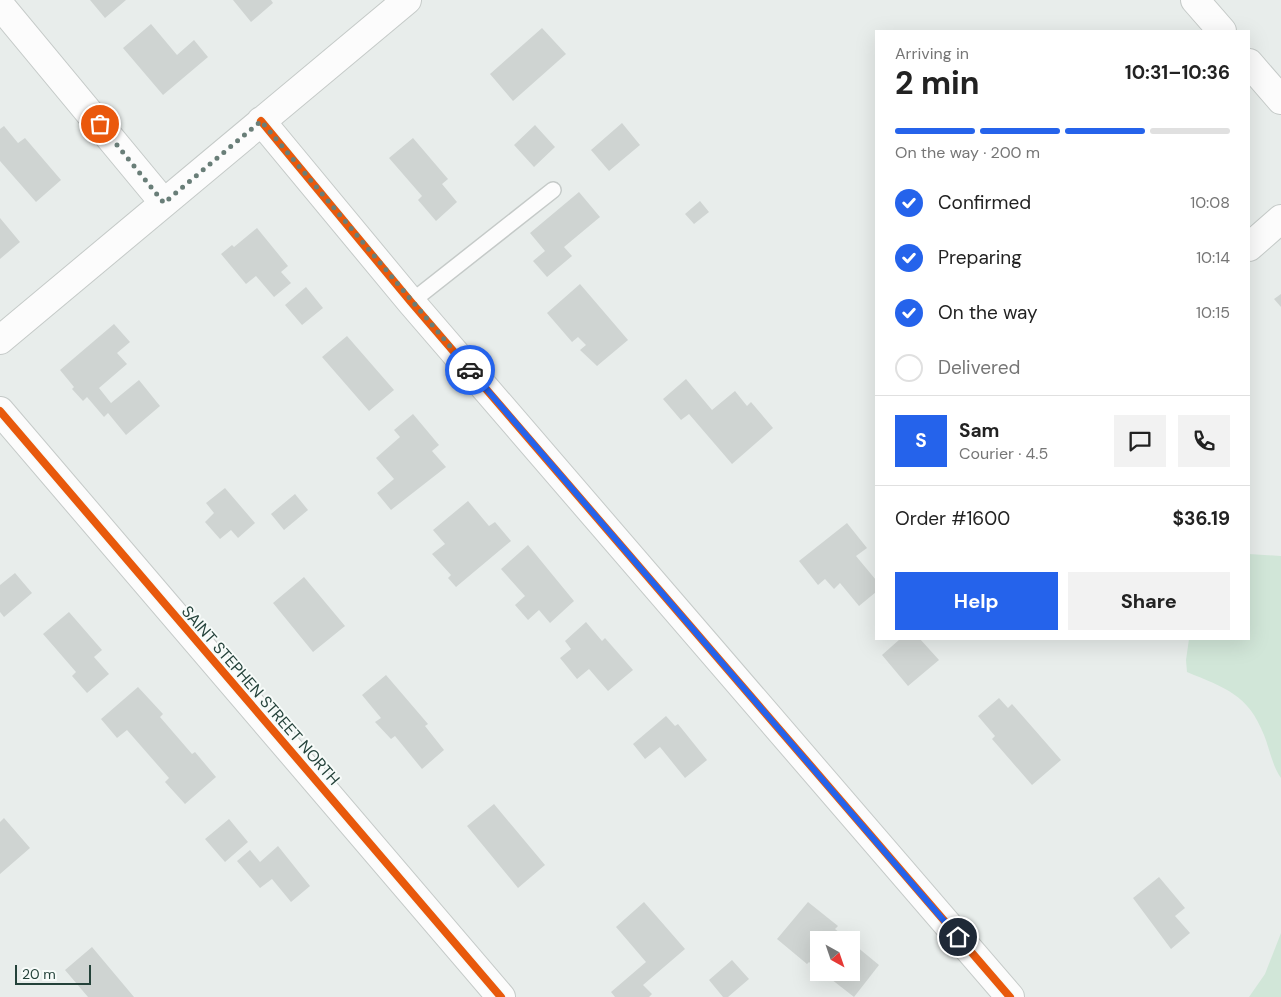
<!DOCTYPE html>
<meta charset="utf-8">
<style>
:root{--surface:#fff;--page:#f2f2f2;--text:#222;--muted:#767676;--line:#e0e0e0;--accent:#2563eb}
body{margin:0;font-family:"DM Sans",sans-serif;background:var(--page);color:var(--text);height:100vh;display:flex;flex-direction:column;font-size:19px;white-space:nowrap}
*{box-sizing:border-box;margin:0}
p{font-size:16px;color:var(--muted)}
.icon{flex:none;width:28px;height:28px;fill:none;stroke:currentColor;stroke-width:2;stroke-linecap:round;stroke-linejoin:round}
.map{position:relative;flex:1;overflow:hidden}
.sheet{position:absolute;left:875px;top:30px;width:375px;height:610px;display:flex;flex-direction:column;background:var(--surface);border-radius:0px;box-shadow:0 5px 20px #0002}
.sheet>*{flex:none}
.needle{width:32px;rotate:140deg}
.fabs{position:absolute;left:810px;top:931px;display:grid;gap:10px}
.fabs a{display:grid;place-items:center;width:50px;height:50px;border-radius:0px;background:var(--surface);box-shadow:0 5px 20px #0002;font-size:25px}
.scale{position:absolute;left:15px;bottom:12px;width:76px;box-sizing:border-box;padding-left:5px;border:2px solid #24423a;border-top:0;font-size:14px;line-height:18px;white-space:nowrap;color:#24423a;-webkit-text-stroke:4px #f7fbf9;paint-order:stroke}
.pin{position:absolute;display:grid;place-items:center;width:42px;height:42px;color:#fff;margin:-21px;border:2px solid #fff;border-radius:50%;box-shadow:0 1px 5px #0007}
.courier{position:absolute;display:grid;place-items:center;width:50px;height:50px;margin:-25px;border:4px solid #2563eb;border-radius:50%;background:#fff;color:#222;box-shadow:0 1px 6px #0007}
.overview em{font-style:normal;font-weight:700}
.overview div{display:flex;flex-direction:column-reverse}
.overview{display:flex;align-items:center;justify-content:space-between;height:85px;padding:0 20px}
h1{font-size:32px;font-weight:700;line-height:38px}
.bar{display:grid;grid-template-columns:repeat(4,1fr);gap:8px 5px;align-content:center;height:60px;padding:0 20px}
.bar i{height:6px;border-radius:4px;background:var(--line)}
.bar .on{background:var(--accent)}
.bar p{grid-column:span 4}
.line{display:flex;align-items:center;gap:12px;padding:0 20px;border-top:1px solid var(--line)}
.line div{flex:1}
.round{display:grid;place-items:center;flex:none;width:52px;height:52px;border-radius:0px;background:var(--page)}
ol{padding:0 20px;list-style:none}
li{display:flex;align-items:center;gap:15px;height:55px}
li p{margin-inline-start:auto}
li .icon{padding:5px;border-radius:50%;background:var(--accent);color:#fff;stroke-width:4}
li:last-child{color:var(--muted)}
li i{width:28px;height:28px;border:2px solid var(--line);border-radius:50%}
.cta{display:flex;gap:10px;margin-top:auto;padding:10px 20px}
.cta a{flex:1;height:58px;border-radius:0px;background:var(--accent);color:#fff;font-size:20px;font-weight:700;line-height:58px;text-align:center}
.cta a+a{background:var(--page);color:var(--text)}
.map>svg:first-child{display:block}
.green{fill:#d1e6d8}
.building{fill:#cfd4d2}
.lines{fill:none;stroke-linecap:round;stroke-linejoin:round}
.service-casing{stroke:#c5cac8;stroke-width:18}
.minor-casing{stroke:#c5cac8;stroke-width:30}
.service{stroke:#fcfcfc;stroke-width:15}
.minor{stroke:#fcfcfc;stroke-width:28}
.cycleway-casing{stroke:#f7fbf9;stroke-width:11}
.cycleway{stroke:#e8590c;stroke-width:8}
.done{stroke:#697e78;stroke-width:5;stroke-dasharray:0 9}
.route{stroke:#2563eb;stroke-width:6}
.labels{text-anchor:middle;stroke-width:4;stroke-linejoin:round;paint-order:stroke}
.street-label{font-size:16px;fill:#24423a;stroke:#f7fbf9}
</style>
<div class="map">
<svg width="1281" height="997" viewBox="0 0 1281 997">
<rect width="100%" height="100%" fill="#e8edeb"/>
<path class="green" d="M1249 554 1281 556V778C1272 765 1270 750 1264 735 1248 694 1225 688 1187 672L1186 660 1189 639H1249Z
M1281 933V997H1249L1265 974Z"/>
<path class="building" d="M90 0H126L105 18Z
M233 0H271L273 3 251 22Z
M151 24 177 55 194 40 208 57 163 95 123 48Z
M542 28 566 54 513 101 490 74Z
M622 123 640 145 609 171 591 150Z
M535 125 555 147 534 167 514 145Z
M4 126 18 143 25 138 61 180 36 202 0 161V129Z
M413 138 448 179 442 184 457 202 436 221 418 200 422 196 389 158Z
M579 192 600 217 564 247 572 256 547 277 533 261 545 251 530 233Z
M700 201 709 212 694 224 685 214Z
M0 218 20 242 0 259Z
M257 228 288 266 281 272 291 283 274 297 256 276 246 284 221 254 232 245 234 247Z
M580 284 628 340 597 366 580 350 586 345 578 337 572 342 547 313Z
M306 287 323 308 302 325 285 305Z
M1281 294V307L1274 299Z
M114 324 130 342 117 353 127 364 99 388 111 403 139 380 160 406 126 435 108 413 104 417 87 397 83 401 72 389 74 387 60 370Z
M347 336 394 390 369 411 322 357Z
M686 379 712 410 735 391 747 406 751 402 773 428 732 464 689 414 681 420 663 399Z
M413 414 439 445 432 451 446 467 391 510 377 493 394 479 376 458 400 437 394 430Z
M225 488 255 523 238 538 231 530 220 539 205 522 214 513 206 503Z
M295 494 308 510 284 530 271 514Z
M468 501 489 526 495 522 511 541 456 587 448 578 451 575 432 554 445 544 433 530Z
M847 523 867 548 856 556 876 580V592L859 606 840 583 834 589 825 579 818 585 799 561Z
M528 545 574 601 550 623 539 610 528 620 515 605 525 596 501 569Z
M15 573 32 593 4 617 0 612V585Z
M304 577 345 626 313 652 273 603Z
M69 612 102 650 94 657 109 674 87 693 72 676 76 672 43 634Z
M586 622 602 641 605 638 633 670 608 691 589 669 577 679 560 658 571 649 565 641Z
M900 639H920L939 660 908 686 882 655Z
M386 675 428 724 425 726 444 750 422 769 395 736 391 739 375 722 381 718 362 695Z
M138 687 163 714 160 717 192 754 195 752 216 777 185 804 165 782 169 778 127 730 117 738 101 719Z
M999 698 1008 708 1012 704 1061 760 1032 785 992 739 995 736 978 716Z
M666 716 675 726 678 724 707 760 685 778 660 747 645 759 633 744Z
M494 804 545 865 518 888 467 826Z
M4 818 30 848 0 874V822Z
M229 819 248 842 225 862 205 839Z
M278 846 310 886 291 902 272 879 260 888 237 861 250 850 260 862Z
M1159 877 1185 908 1175 916 1190 933 1171 949 1133 898Z
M644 902 685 949 643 985 652 994 649 997H615L611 992 646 962 616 927Z
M808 902 838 926 835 929 849 940H819V970L809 962 807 964 777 939Z
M851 942 879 965 854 997 822 972H851Z
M92 947 134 997H88L65 970Z
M732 960 749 979 728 997H723L709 980Z"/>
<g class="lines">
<defs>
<path id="service" d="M411 302 553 190"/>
<path id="minor" d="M1195 0 1222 31
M0 5 164 203
M1249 63 1281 100
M261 121 411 302 1010 997
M1249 247 1281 219
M0 340 407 0
M0 411 501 997"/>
</defs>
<use href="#service" class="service-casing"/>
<use href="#minor" class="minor-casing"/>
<use href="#service" class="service"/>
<use href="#minor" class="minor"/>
<defs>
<path id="cycleway" d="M261 121 411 302 1010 997
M0 411 501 997"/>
</defs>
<use href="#cycleway" class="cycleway-casing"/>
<use href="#cycleway" class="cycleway"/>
</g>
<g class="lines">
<path class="done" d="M100 124 164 203 261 121 470 370"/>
<path class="route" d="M470 370 958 937"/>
</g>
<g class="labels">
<g class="street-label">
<text transform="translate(261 695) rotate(49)" y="6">SAINT STEPHEN STREET NORTH</text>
</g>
</g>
</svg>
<div class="fabs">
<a><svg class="needle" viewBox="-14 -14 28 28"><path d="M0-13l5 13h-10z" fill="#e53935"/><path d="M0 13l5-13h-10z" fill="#767676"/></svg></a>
</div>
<div class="scale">20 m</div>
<div class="pin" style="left:100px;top:124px;background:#ea580c"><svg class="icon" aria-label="bag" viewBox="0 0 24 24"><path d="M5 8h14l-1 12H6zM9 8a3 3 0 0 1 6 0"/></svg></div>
<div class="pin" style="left:958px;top:937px;background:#1f2937"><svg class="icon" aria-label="home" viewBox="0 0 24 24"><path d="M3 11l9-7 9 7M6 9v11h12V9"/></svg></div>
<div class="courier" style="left:470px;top:370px"><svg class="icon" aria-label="car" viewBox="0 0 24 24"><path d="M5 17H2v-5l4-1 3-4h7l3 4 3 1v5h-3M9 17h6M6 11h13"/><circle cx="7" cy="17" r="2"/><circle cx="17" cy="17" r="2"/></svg></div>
<section class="sheet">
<div class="overview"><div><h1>2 min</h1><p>Arriving in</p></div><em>10:31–10:36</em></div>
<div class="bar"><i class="on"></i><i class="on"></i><i class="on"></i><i></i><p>On the way · 200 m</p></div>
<ol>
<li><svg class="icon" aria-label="check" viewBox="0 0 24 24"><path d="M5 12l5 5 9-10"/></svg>Confirmed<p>10:08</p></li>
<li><svg class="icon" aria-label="check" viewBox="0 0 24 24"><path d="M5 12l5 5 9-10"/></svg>Preparing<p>10:14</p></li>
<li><svg class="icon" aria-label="check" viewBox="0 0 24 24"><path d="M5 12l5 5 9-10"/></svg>On the way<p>10:15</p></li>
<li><i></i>Delivered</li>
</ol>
<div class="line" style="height:90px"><b class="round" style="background:var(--accent);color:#fff">S</b><div><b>Sam</b><p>Courier · 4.5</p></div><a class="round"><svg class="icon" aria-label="chat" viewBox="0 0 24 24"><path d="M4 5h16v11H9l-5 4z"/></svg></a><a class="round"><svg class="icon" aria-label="phone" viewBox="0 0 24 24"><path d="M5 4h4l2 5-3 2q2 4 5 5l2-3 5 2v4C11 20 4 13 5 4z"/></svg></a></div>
<div class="line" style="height:65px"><div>Order #1600</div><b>$36.19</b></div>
<div class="cta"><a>Help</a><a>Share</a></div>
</section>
</div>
